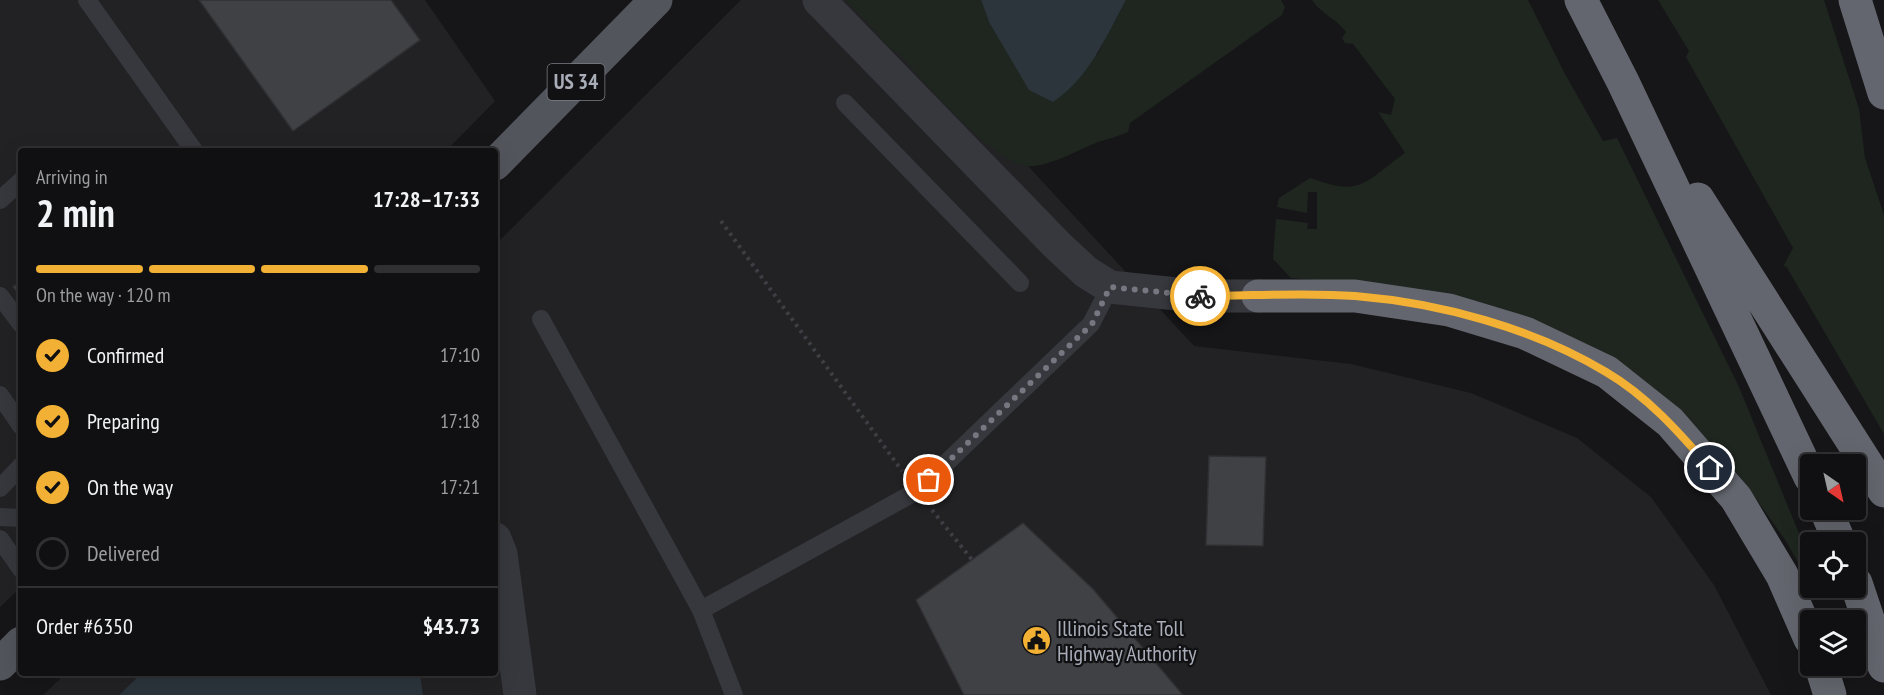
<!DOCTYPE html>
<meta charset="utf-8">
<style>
:root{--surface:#101012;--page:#1e1e20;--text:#f1f3f6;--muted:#9c9d9f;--line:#303032;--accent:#f2b134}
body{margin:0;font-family:"PT Sans Narrow",sans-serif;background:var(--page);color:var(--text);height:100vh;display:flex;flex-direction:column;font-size:22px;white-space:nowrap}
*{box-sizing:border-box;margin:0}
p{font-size:20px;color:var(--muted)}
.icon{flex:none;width:33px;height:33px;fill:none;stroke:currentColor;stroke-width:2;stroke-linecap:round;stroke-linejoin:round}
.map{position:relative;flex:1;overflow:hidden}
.panel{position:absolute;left:18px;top:148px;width:480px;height:528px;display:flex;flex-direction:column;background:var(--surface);border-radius:6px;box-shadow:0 6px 24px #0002,0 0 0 2px var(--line)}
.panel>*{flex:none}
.needle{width:39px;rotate:146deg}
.buttons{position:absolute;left:1800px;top:454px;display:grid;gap:12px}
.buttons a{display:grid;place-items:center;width:66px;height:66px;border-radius:6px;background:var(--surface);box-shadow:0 6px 24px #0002,0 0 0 2px var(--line);font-size:30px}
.pin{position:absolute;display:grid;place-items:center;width:51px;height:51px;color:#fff;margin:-26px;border:3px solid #fff;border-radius:50%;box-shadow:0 2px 6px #0007}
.courier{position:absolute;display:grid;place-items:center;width:60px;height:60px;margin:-30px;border:4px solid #f2b134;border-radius:50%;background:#fff;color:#222;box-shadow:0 2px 8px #0007}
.headline em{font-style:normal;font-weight:700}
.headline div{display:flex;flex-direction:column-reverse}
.headline{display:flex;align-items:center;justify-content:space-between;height:102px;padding:0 18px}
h1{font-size:39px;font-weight:700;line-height:45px}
.bar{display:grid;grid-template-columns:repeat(4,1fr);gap:9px 6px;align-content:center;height:72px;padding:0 18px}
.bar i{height:8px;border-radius:4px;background:var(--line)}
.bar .active{background:var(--accent)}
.bar p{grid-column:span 4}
.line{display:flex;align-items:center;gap:15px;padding:0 18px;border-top:2px solid var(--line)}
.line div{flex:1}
ol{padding:0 18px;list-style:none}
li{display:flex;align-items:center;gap:18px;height:66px}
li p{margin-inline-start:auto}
li .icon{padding:6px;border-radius:50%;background:var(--accent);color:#111;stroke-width:4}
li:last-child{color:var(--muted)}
li i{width:33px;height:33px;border:3px solid var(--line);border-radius:50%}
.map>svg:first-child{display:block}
.built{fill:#222225}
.green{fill:#1e261f}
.water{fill:#2c353c}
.building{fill:#404145;stroke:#303034;stroke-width:1.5}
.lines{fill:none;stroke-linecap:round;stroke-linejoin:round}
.path{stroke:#3d3f44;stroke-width:4;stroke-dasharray:3 4.5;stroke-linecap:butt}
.service{stroke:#37383d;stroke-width:18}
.minor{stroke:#37383d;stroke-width:33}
.tertiary{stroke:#37383d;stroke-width:33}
.primary{stroke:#53555c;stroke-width:33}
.motorway{stroke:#63666e;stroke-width:33}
.done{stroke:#757880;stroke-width:6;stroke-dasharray:0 10.8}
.route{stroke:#f2b134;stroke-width:8}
.labels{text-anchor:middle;stroke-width:4.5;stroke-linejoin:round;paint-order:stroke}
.shield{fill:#111113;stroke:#7b7e86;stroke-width:1.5}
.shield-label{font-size:21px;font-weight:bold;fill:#a8adb8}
.poi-label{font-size:22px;fill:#a8adb8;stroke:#111113;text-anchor:start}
</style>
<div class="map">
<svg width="1884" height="695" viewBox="0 0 1884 695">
<rect width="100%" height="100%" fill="#161618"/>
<path class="built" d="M0 0H425L495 101 446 151 21 152V587L0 607Z
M741 0H875L1194 346 1351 364 1471 393 1577 438 1651 497 1714 585 1771 695H43L65 674H495V245Z"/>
<path class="green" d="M846 0H981L989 22 1097 55 1126 0H1281L1285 7 1282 15 1130 123 1128 132C1119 136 1108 139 1098 142 1078 150 1057 163 1034 166 998 171 929 85 903 59L900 53 892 50Z
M1312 0H1528L1565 74 1603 141 1617 138 1739 387 1810 560V571L1804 573 1786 541 1741 478 1716 449 1651 390 1341 282 1291 278 1273 259 1276 219 1308 223 1307 229H1317V192H1308L1307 213 1277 207 1279 198 1310 178C1362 197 1363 183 1405 153L1378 112 1391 115 1395 99 1353 44 1345 43 1342 38 1346 32C1337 19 1321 14 1312 0Z
M1658 0H1824L1859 109 1865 158 1884 215V434L1786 266 1783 267 1793 248 1686 57 1689 51Z"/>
<path class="water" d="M981 0H1126C1106 37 1089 78 1053 102L1029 90 989 22Z
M141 674H420L423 695H119Z"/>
<path class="building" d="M199 0H391L420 40 293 131Z
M21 281V297L13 287Z
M1209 456 1266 457 1263 546 1206 545Z
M1023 523 1093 589 1183 695H964L916 600Z"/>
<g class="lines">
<path class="path" d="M721 221 902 471
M932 510 973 561"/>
<path class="service" d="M87 0 195 152
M845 103 1020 283
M0 200 21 181
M0 296 21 324
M541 319 701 610 734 695
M0 395 21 426
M0 488 21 466
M0 517 21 518
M0 539 21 569
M701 610 917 491 1091 324 1110 287"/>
<path class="minor" d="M495 539 501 554 520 695"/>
<path class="tertiary" d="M819 0 1057 245 1086 272 1110 287 1196 296H1258"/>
<path class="primary" d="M495 164 656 0
M0 664 21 643"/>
<path class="motorway" d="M1581 0 1623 82 1810 477
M1855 0 1884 93
M1698 199 1884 491
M1258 296H1355L1449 310 1525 333 1607 372 1670 422 1736 498 1782 575 1810 639
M1826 510 1840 543
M1856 583 1884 666
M1821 666 1830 695"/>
</g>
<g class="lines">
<path class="done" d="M929 480 1092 324 1110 287 1200 296"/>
<path class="route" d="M1200 296C1252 296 1304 292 1355 296 1441 303 1532 328 1606 372 1647 396 1679 432 1710 468"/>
</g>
<defs>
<symbol id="civic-disc" viewBox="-11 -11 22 22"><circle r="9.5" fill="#f2b134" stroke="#111113"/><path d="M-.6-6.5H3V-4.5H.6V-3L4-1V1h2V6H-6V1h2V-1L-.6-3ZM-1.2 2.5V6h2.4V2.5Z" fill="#111"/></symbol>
</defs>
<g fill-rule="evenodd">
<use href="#civic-disc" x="1020" y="624" width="33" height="33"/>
</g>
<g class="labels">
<rect class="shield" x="547.5" y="64" width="57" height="36" rx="4.5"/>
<g class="shield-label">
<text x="576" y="89">US 34</text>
</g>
<g class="poi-label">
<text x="1057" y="636">Illinois State Toll<tspan x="1057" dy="25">Highway Authority</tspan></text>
</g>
</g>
</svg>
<div class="buttons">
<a><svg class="needle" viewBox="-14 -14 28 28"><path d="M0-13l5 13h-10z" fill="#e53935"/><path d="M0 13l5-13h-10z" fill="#9c9d9f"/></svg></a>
<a><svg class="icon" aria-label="locate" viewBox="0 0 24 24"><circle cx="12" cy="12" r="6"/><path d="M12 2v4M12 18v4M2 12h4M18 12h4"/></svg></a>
<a><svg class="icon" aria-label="layers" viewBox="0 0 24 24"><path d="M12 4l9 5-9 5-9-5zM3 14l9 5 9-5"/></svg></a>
</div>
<div class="pin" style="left:929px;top:480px;background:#ea580c"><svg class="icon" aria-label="bag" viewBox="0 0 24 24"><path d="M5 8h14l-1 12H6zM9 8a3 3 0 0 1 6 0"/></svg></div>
<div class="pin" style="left:1710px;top:468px;background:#1f2937"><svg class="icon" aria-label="home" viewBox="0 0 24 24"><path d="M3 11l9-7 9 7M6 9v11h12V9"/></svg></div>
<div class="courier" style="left:1200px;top:296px"><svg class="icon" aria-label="bike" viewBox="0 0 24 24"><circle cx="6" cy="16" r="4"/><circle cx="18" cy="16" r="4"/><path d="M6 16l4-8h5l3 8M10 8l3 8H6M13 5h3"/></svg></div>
<section class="panel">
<div class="headline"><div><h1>2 min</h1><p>Arriving in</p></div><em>17:28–17:33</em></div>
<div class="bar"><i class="active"></i><i class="active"></i><i class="active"></i><i></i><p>On the way · 120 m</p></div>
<ol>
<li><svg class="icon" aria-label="check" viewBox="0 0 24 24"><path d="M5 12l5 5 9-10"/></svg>Confirmed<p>17:10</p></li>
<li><svg class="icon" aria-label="check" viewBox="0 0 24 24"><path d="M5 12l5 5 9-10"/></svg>Preparing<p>17:18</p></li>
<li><svg class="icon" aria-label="check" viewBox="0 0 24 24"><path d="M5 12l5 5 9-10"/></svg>On the way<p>17:21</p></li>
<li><i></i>Delivered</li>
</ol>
<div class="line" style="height:78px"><div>Order #6350</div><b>$43.73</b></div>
</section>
</div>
